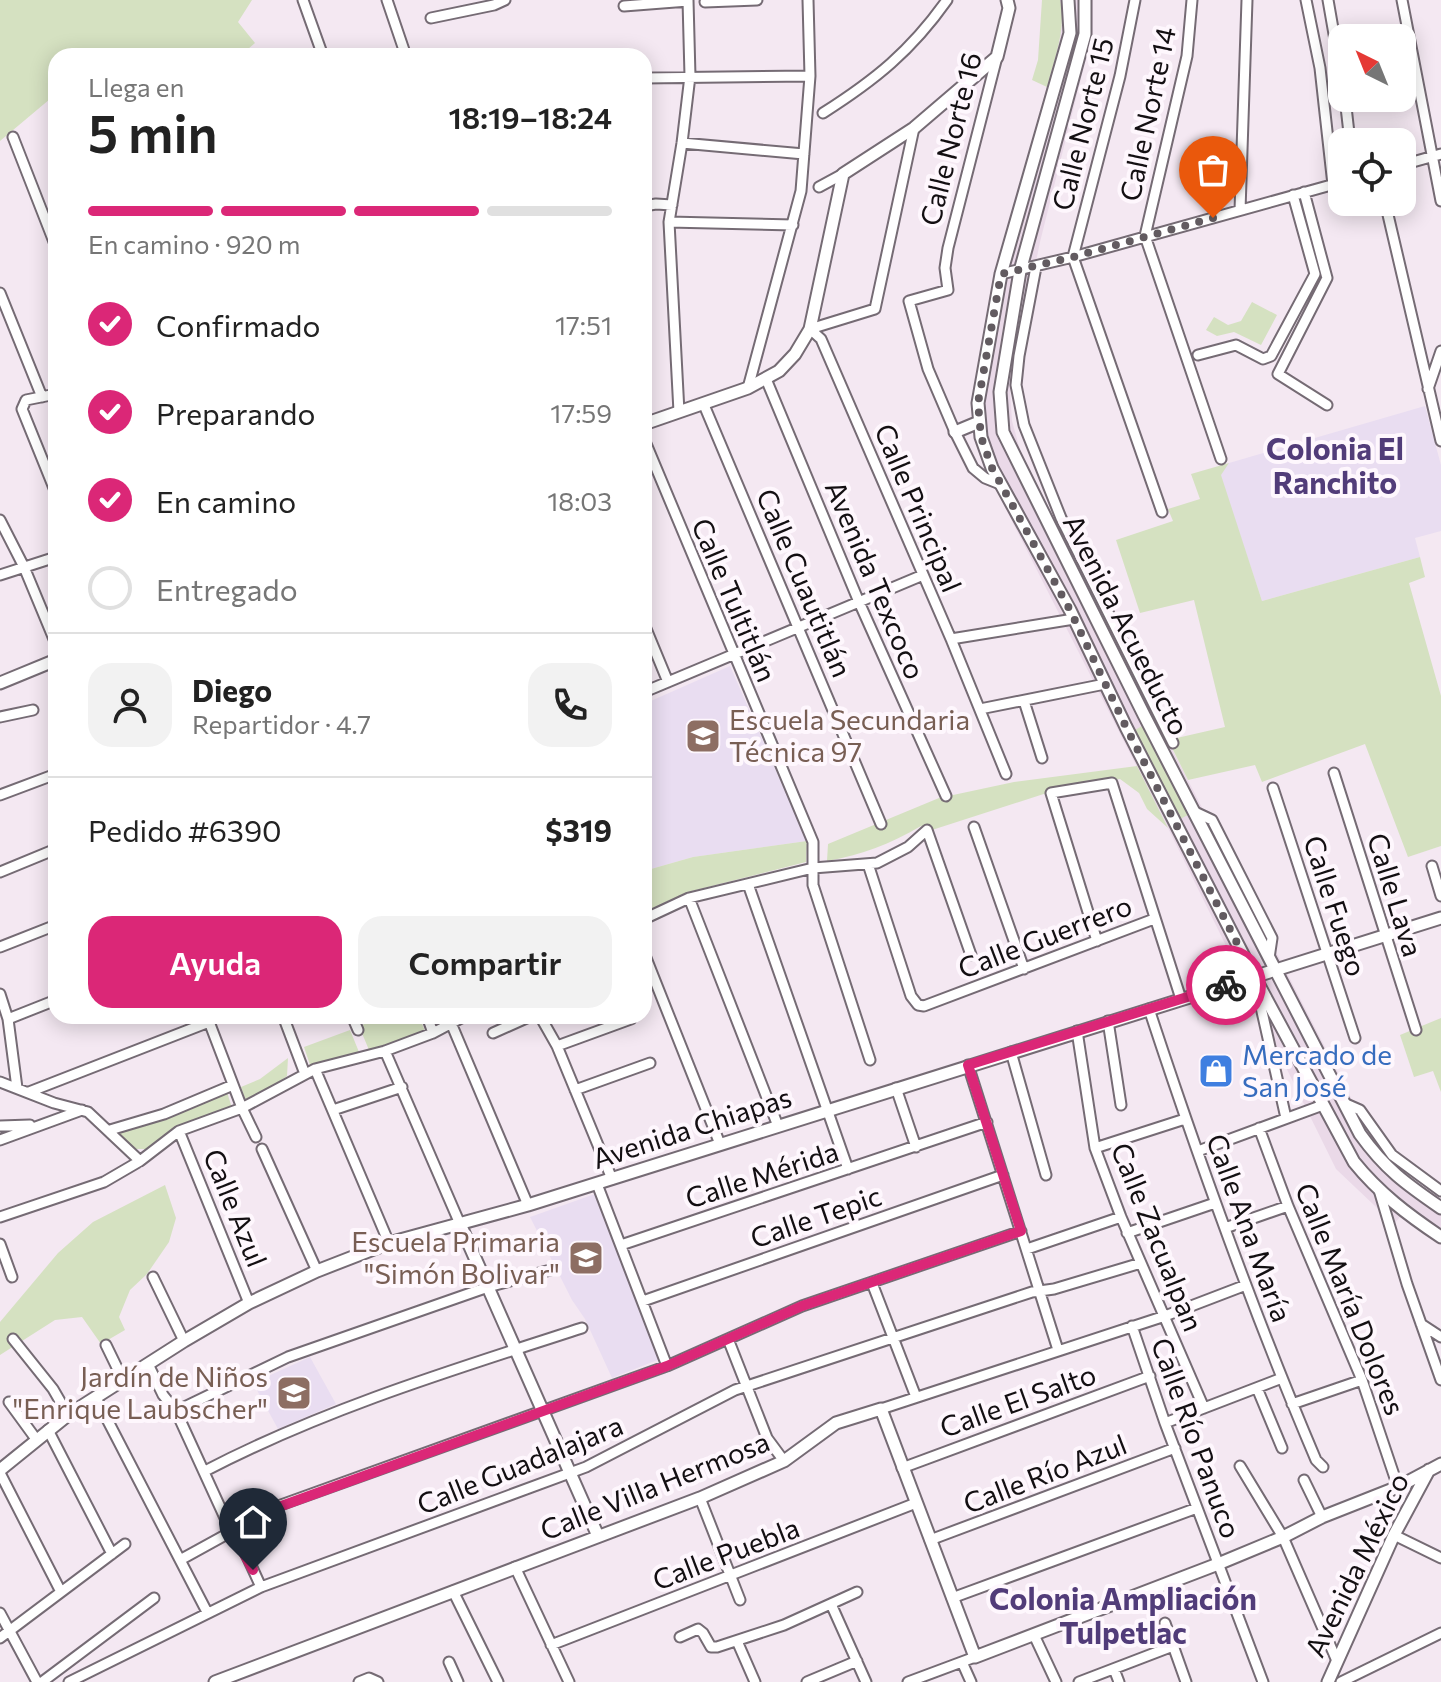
<!DOCTYPE html>
<html lang="es">
<meta charset="utf-8">
<style>
:root{--surface:#fff;--page:#f2f2f2;--text:#222;--muted:#767676;--line:#e0e0e0;--accent:#db2777}
body{margin:0;font-family:Commissioner,sans-serif;background:var(--page);color:var(--text);height:100vh;display:flex;flex-direction:column;font-size:30px;white-space:nowrap}
*{box-sizing:border-box;margin:0}
p{font-size:26px;color:var(--muted)}
.icon{flex:none;width:44px;height:44px;fill:none;stroke:currentColor;stroke-width:2;stroke-linecap:round;stroke-linejoin:round}
.map{position:relative;flex:1;overflow:hidden}
.sheet{position:absolute;left:48px;top:48px;width:604px;height:976px;display:flex;flex-direction:column;background:var(--surface);border-radius:24px;box-shadow:0 4px 20px #0003}
.sheet>*{flex:none}
.needle{width:52px;rotate:317deg}
.tools{position:absolute;left:1328px;top:24px;display:grid;gap:16px}
.tools a{display:grid;place-items:center;width:88px;height:88px;border-radius:16px;background:var(--surface);box-shadow:0 4px 20px #0003;font-size:40px}
.pin{position:absolute;display:grid;place-items:center;width:68px;height:68px;color:#fff;margin:-82px -34px;border-radius:50% 50% 50% 0;rotate:-45deg;box-shadow:0 0 8px #0007}
.pin .icon{rotate:45deg}
.courier{position:absolute;display:grid;place-items:center;width:80px;height:80px;margin:-40px;border:6px solid #db2777;border-radius:50%;background:#fff;color:#222;box-shadow:0 2px 10px #0007}
.summary em{font-style:normal;font-weight:600}
.summary div{display:flex;flex-direction:column-reverse}
.summary{display:flex;align-items:center;justify-content:space-between;height:136px;padding:0 40px}
h1{font-size:52px;font-weight:600;line-height:60px}
.bar{display:grid;grid-template-columns:repeat(4,1fr);gap:12px 8px;align-content:center;height:96px;padding:0 40px}
.bar i{height:10px;border-radius:6px;background:var(--line)}
.bar .active{background:var(--accent)}
.bar p{grid-column:span 4}
.line{display:flex;align-items:center;gap:20px;padding:0 40px;border-top:2px solid var(--line)}
.line div{flex:1}
.round{display:grid;place-items:center;flex:none;width:84px;height:84px;border-radius:24px;background:var(--page)}
ol{padding:0 40px;list-style:none}
li{display:flex;align-items:center;gap:24px;height:88px}
li p{margin-inline-start:auto}
li .icon{padding:8px;border-radius:50%;background:var(--accent);color:#fff;stroke-width:4}
li:last-child{color:var(--muted)}
li i{width:44px;height:44px;border:4px solid var(--line);border-radius:50%}
.action{display:flex;gap:16px;margin-top:auto;padding:16px 40px}
.action a{flex:1;height:92px;border-radius:24px;background:var(--accent);color:#fff;font-size:32px;font-weight:600;line-height:92px;text-align:center}
.action a+a{background:var(--page);color:var(--text)}
.map>svg:first-child{display:block}
.built{fill:#ead9e8}
.education{fill:#e9ddf1}
.green{fill:#d5e1c1}
.lines{fill:none;stroke-linecap:round;stroke-linejoin:round}
.minor-casing{stroke:#756b74;stroke-width:13}
.tertiary-casing{stroke:#756b74;stroke-width:15}
.minor{stroke:#fff;stroke-width:9}
.tertiary{stroke:#fff;stroke-width:11}
.done{stroke:#625b60;stroke-width:8;stroke-dasharray:0 14.4}
.route{stroke:#db2777;stroke-width:10}
.labels{text-anchor:middle;stroke-width:8;stroke-linejoin:round;paint-order:stroke}
.street-label{font-size:28px;fill:#130f12;stroke:#fef7fd}
.education-label{font-size:28px;fill:#785e54;stroke:#fef7fd;text-anchor:end}
.shop-label{font-size:28px;fill:#366cbe;stroke:#fef7fd;text-anchor:start}
.neighbourhood-label{font-size:30px;font-weight:bold;fill:#513c79;stroke:#fef7fd}
</style>
<div class="map">
<svg width="1441" height="1682" viewBox="0 0 1441 1682">
<rect width="100%" height="100%" fill="#f4e8f2"/>
<path class="built" d="M1060 0H1093V31L1040 242 1010 390 1012 421 1022 457 1366 1127 1390 1158 1414 1180 1441 1199V1243L1400 1217 1394 1224 1336 1169 1168 828 990 478 974 436 976 399 992 293 1060 38Z"/>
<path class="education" d="M1425 406 1441 465V531L1415 538 1420 557 1262 601 1220 475 1229 463Z
M730 666 807 841 693 857 644 871V704Z
M595 1194 660 1359 612 1378 585 1319 572 1300 530 1217Z
M310 1357 336 1404 278 1429 253 1383Z"/>
<path class="green" d="M0 0H252L238 22 255 43 240 56H56V98L50 99 0 141Z
M1042 0H1060C1067 28 1054 60 1047 87L1032 80 1038 60Z
M1252 302 1277 315 1261 345 1234 332 1217 336 1206 330 1214 317 1228 325 1241 321Z
M1229 463 1221 475 1262 601 1420 557 1425 577 1409 583 1441 696V846L1408 857 1365 744 1262 782 1255 765 1188 780 1168 740 1225 727 1194 600 1140 613 1116 540 1173 521 1168 509 1200 499 1191 474Z
M1142 726 1188 815 1180 819 1135 730Z
M1137 766 1168 828 1147 809 1139 793 1120 779 1059 789 932 830 921 826C890 844 862 855 827 861L828 844 939 798 1014 782Z
M807 841 806 862 688 892 644 912V871L693 857Z
M386 1016H419L425 1031 390 1045 369 1050 359 1026Z
M1441 1018V1092L1433 1071 1414 1077 1400 1035Z
M350 1030 359 1052 310 1065 304 1047Z
M288 1058 287 1076 268 1090 245 1099 241 1087 260 1079Z
M227 1092 232 1108 179 1127 146 1149H133L118 1132Z
M165 1185 176 1218 169 1242 147 1274 130 1290 119 1317 125 1330 101 1344 82 1317 55 1320 0 1355V1322L58 1253 93 1222Z"/>
<g class="lines">
<defs>
<path id="minor" d="M303 0 323 56
M387 0 406 56
M1135 0 1120 76 1073 257 1162 512
M1192 0 1187 56 1145 236 1221 459
M1306 0 1320 68 1333 185
M1328 0 1342 80
M1402 0 1441 201
M705 2 757 0
M624 6 688 1
M431 18 494 5 505 0
M997 57 948 248 945 268 948 290 909 301 928 369 955 432 973 468 985 478 1000 484
M644 78 810 76
M1345 98 1350 142
M823 113C875 80 911 51 947 0
M13 137 56 247
M682 143 804 154
M1402 165 1441 154
M819 187 843 174
M1304 192 1327 278 1278 374 1327 405
M1385 202 1441 441
M644 206 656 204 672 205
M1240 210 1247 0
M669 222 793 225
M1036 267 1019 356 1016 385 1024 425 1061 518 1173 743
M1001 274 1073 257 1342 182
M0 293 42 397
M810 329 821 339 951 639 1006 774
M810 329 875 309 914 128
M1198 355 1236 345 1263 359 1271 356 1315 274 1293 195
M766 379 859 602 946 796
M748 388 801 191 810 76 808 0
M1428 389 1441 351
M56 394 26 400 22 409 56 493
M704 405 881 824
M679 412 669 222 682 143 690 76 688 0
M644 439 813 842V885L870 1060
M0 520 24 567 56 644
M0 575 56 557
M644 624 668 682
M951 639 1074 619
M644 692 923 575
M1024 701 1042 758
M980 709 1105 684
M0 717 33 710
M1334 773 1416 1030
M1273 788 1355 1038
M0 795 56 774
M1195 812 1212 820 1272 938 1269 958
M974 827 1024 969
M868 864 911 996 918 1005 924 1006 1154 919
M1432 866 1441 896
M0 872 56 849
M748 884 848 1169
M689 898 778 1126
M644 919 689 898 813 868 877 863 908 847 927 830 971 955
M1097 941 1051 793 1112 783 1181 999
M0 947 56 925
M644 953 720 1144
M1256 985 1286 1118
M0 994 8 1019 17 1088
M1149 1009C1199 1161 1253 1312 1316 1460L1323 1467
M283 1016 305 1074
M352 1016 358 1030
M427 1016 433 1033
M540 1016 557 1046 612 1179
M8 1019 56 1000
M208 1019 242 1108 256 1137
M1108 1021 1121 1105
M451 1023 528 1205
M1077 1031 1095 1148 1121 1217 1204 1408
M493 1033 531 1016
M557 1046 631 1019
M385 1051 460 1224
M1011 1052 1046 1175
M968 1065 1058 1350
M315 1069 389 1243
M0 1082 54 1103 88 1112 140 1161
M896 1088 916 1147
M575 1090 650 1063
M29 1092 209 1022
M1344 1103 1360 1110 1392 1155 1441 1191
M333 1110 402 1087
M0 1126 30 1125
M1259 1128 1288 1206 1362 1380 1398 1487
M110 1130 164 1114 233 1085
M179 1131 249 1303
M0 1140 82 1110
M1095 1148 1185 1119
M262 1149 317 1271
M1198 1151 1323 1105
M597 1184 667 1366
M1379 1190 1407 1284 1441 1380
M0 1217 104 1182 140 1161 179 1131 242 1108 315 1069 385 1051 433 1033 465 1016
M1225 1228 1288 1206
M1127 1233 1215 1203
M0 1244 12 1277
M621 1245 987 1122
M1027 1249 1121 1217
M153 1277 184 1341
M872 1283 916 1397
M643 1301 1003 1175
M1421 1324 1441 1337
M1132 1326 1165 1423 1263 1682
M13 1339 53 1389 68 1415
M728 1339 767 1438 784 1461
M106 1345 123 1380
M148 1364 163 1395 176 1411 231 1531 245 1552 261 1587
M1257 1388 1282 1448
M96 1398 207 1612
M9 1402 36 1439
M1292 1404 1362 1380
M881 1409 1165 1316 1246 1285
M176 1411 288 1357 488 1287 554 1269
M1165 1423 1282 1378
M48 1430 112 1554
M1240 1466 1283 1537 1337 1661
M902 1468 1150 1376
M205 1471C324 1409 455 1369 582 1328
M0 1473 61 1592
M1304 1480 1322 1517
M700 1498 740 1600
M1394 1535 1441 1558
M930 1540 1175 1448
M180 1560 278 1506 667 1366 802 1306 1021 1231
M515 1567 569 1682
M453 1591 498 1682
M952 1598 1197 1508
M831 1604 866 1682
M0 1613 37 1682
M1165 1623 1186 1682
M1034 1635 1056 1682
M680 1637 698 1629 703 1633 711 1647H717L784 1625 857 1592
M0 1638 125 1544
M737 1641 755 1682
M551 1645 916 1503
M449 1662 458 1682
M962 1662 971 1682
M1114 1669 1119 1682
M42 1682 154 1598
M69 1682 261 1587 586 1467 735 1390 1032 1292 1054 1289 1141 1263
M359 1682 369 1678 378 1682
M807 1682 857 1661
M908 1682 975 1657
M1079 1682 1173 1646
M1341 1682 1441 1633"/>
<path id="tertiary" d="M1068 0 1070 33 1001 274 978 403 981 437 992 468 1070 610 1126 727 1254 976 1354 1162C1379 1193 1408 1215 1441 1237
M1085 0V34L1020 271 1000 392 1003 432 1144 715 1360 1134C1385 1169 1406 1184 1441 1208
M644 424 748 388 779 371 795 354 810 329 843 174 914 128 997 57 1009 8 1007 0
M955 432 979 422
M0 683 56 660
M460 1224 598 1536
M0 1470 68 1415 184 1341 249 1303 317 1271 389 1243 528 1205 1441 918
M215 1682 700 1498 784 1461 836 1423 881 1409 975 1657 1218 1564 1283 1537 1322 1517 1398 1487 1441 1464
M1328 1682 1394 1535 1429 1470"/>
</defs>
<use href="#minor" class="minor-casing"/>
<use href="#tertiary" class="tertiary-casing"/>
<use href="#minor" class="minor"/>
<use href="#tertiary" class="tertiary"/>
</g>
<g class="lines">
<path class="done" d="M1213 218 1073 257 1001 274 978 403 981 437 992 468 1070 610 1126 727 1254 976 1226 985"/>
<path class="route" d="M253 1570 231 1531 262 1513 667 1366 802 1306 1021 1231 968 1065 1226 985"/>
</g>
<defs>
<symbol id="school-square" viewBox="-11 -11 22 22"><rect x="-9" y="-9" width="18" height="18" rx="4" fill="#8d6e63" stroke="#fef7fd"/><path d="M0-5L7-2L0 1L-7-2ZM-4 1L0 2.5L4 1V4Q0 6-4 4Z" fill="#fff"/></symbol>
<symbol id="shop-square" viewBox="-11 -11 22 22"><rect x="-9" y="-9" width="18" height="18" rx="4" fill="#3f7fe0" stroke="#fef7fd"/><path d="M-5-2.5h2.3a2.7 3.5 0 0 1 5.4 0H5L5.5 6h-11ZM-1.5-2.5h3a1.5 2.3 0 0 0-3 0Z" fill="#fff"/></symbol>
</defs>
<g fill-rule="evenodd">
<use href="#school-square" x="683" y="716" width="40" height="40"/>
<use href="#shop-square" x="1196" y="1051" width="40" height="40"/>
<use href="#school-square" x="566" y="1238" width="40" height="40"/>
<use href="#school-square" x="274" y="1373" width="40" height="40"/>
</g>
<g class="labels">
<g class="street-label">
<text transform="translate(1148 114) rotate(-78)" y="10">Calle Norte 14</text>
<text transform="translate(1083 124) rotate(-76)" y="10">Calle Norte 15</text>
<text transform="translate(951 139) rotate(-76)" y="10">Calle Norte 16</text>
<text transform="translate(918 508) rotate(67)" y="10">Calle Principal</text>
<text transform="translate(875 580) rotate(67)" y="10">Avenida Texcoco</text>
<text transform="translate(804 583) rotate(67)" y="10">Calle Cuautitlán</text>
<text transform="translate(734 600) rotate(67)" y="10">Calle Tultitlán</text>
<text transform="translate(1126 625) rotate(63)" y="10">Avenida Acueducto</text>
<text transform="translate(1395 895) rotate(73)" y="10">Calle Lava</text>
<text transform="translate(1335 906) rotate(72)" y="10">Calle Fuego</text>
<text transform="translate(1045 937) rotate(-21)" y="10">Calle Guerrero</text>
<text transform="translate(692 1128) rotate(-18)" y="10">Avenida Chiapas</text>
<text transform="translate(762 1175) rotate(-18)" y="10">Calle Mérida</text>
<text transform="translate(235 1208) rotate(68)" y="10">Calle Azul</text>
<text transform="translate(816 1217) rotate(-19)" y="10">Calle Tepic</text>
<text transform="translate(1249 1228) rotate(70)" y="10">Calle Ana María</text>
<text transform="translate(1157 1237) rotate(68)" y="10">Calle Zacualpan</text>
<text transform="translate(1350 1299) rotate(68)" y="10">Calle María Dolores</text>
<text transform="translate(1018 1401) rotate(-20)" y="10">Calle El Salto</text>
<text transform="translate(1196 1438) rotate(70)" y="10">Calle Río Panuco</text>
<text transform="translate(520 1465) rotate(-22)" y="10">Calle Guadalajara</text>
<text transform="translate(1045 1474) rotate(-21)" y="10">Calle Río Azul</text>
<text transform="translate(655 1486) rotate(-22)" y="10">Calle Villa Hermosa</text>
<text transform="translate(726 1554) rotate(-21)" y="10">Calle Puebla</text>
<text transform="translate(1357 1565) rotate(-64)" y="10">Avenida México</text>
</g>
<g class="education-label">
<text x="729" y="730" text-anchor="start">Escuela Secundaria<tspan x="729" dy="32">Técnica 97</tspan></text>
<text x="560" y="1252">Escuela Primaria<tspan x="560" dy="32">"Simón Bolivar"</tspan></text>
<text x="268" y="1387">Jardín de Niños<tspan x="268" dy="32">"Enrique Laubscher"</tspan></text>
</g>
<g class="shop-label">
<text x="1242" y="1065">Mercado de<tspan x="1242" dy="32">San José</tspan></text>
</g>
<g class="neighbourhood-label">
<text x="1335" y="460">Colonia El<tspan x="1335" dy="34">Ranchito</tspan></text>
<text x="1123" y="1610">Colonia Ampliación<tspan x="1123" dy="34">Tulpetlac</tspan></text>
</g>
</g>
</svg>
<div class="tools">
<a><svg class="needle" viewBox="-14 -14 28 28"><path d="M0-13l5 13h-10z" fill="#e53935"/><path d="M0 13l5-13h-10z" fill="#767676"/></svg></a>
<a><svg class="icon" aria-label="locate" viewBox="0 0 24 24"><circle cx="12" cy="12" r="6"/><path d="M12 2v4M12 18v4M2 12h4M18 12h4"/></svg></a>
</div>
<div class="pin" style="left:1213px;top:218px;background:#ea580c"><svg class="icon" aria-label="bag" viewBox="0 0 24 24"><path d="M5 8h14l-1 12H6zM9 8a3 3 0 0 1 6 0"/></svg></div>
<div class="pin" style="left:253px;top:1570px;background:#1f2937"><svg class="icon" aria-label="home" viewBox="0 0 24 24"><path d="M3 11l9-7 9 7M6 9v11h12V9"/></svg></div>
<div class="courier" style="left:1226px;top:985px"><svg class="icon" aria-label="bike" viewBox="0 0 24 24"><circle cx="6" cy="16" r="4"/><circle cx="18" cy="16" r="4"/><path d="M6 16l4-8h5l3 8M10 8l3 8H6M13 5h3"/></svg></div>
<section class="sheet">
<div class="summary"><div><h1>5 min</h1><p>Llega en</p></div><em>18:19–18:24</em></div>
<div class="bar"><i class="active"></i><i class="active"></i><i class="active"></i><i></i><p>En camino · 920 m</p></div>
<ol>
<li><svg class="icon" aria-label="check" viewBox="0 0 24 24"><path d="M5 12l5 5 9-10"/></svg>Confirmado<p>17:51</p></li>
<li><svg class="icon" aria-label="check" viewBox="0 0 24 24"><path d="M5 12l5 5 9-10"/></svg>Preparando<p>17:59</p></li>
<li><svg class="icon" aria-label="check" viewBox="0 0 24 24"><path d="M5 12l5 5 9-10"/></svg>En camino<p>18:03</p></li>
<li><i></i>Entregado</li>
</ol>
<div class="line" style="height:144px"><a class="round"><svg class="icon" aria-label="person" viewBox="0 0 24 24"><circle cx="12" cy="8" r="4"/><path d="M4 21q1-7 8-7t8 7"/></svg></a><div><b>Diego</b><p>Repartidor · 4.7</p></div><a class="round"><svg class="icon" aria-label="phone" viewBox="0 0 24 24"><path d="M5 4h4l2 5-3 2q2 4 5 5l2-3 5 2v4C11 20 4 13 5 4z"/></svg></a></div>
<div class="line" style="height:104px"><div>Pedido #6390</div><b>$319</b></div>
<div class="action"><a>Ayuda</a><a>Compartir</a></div>
</section>
</div>
